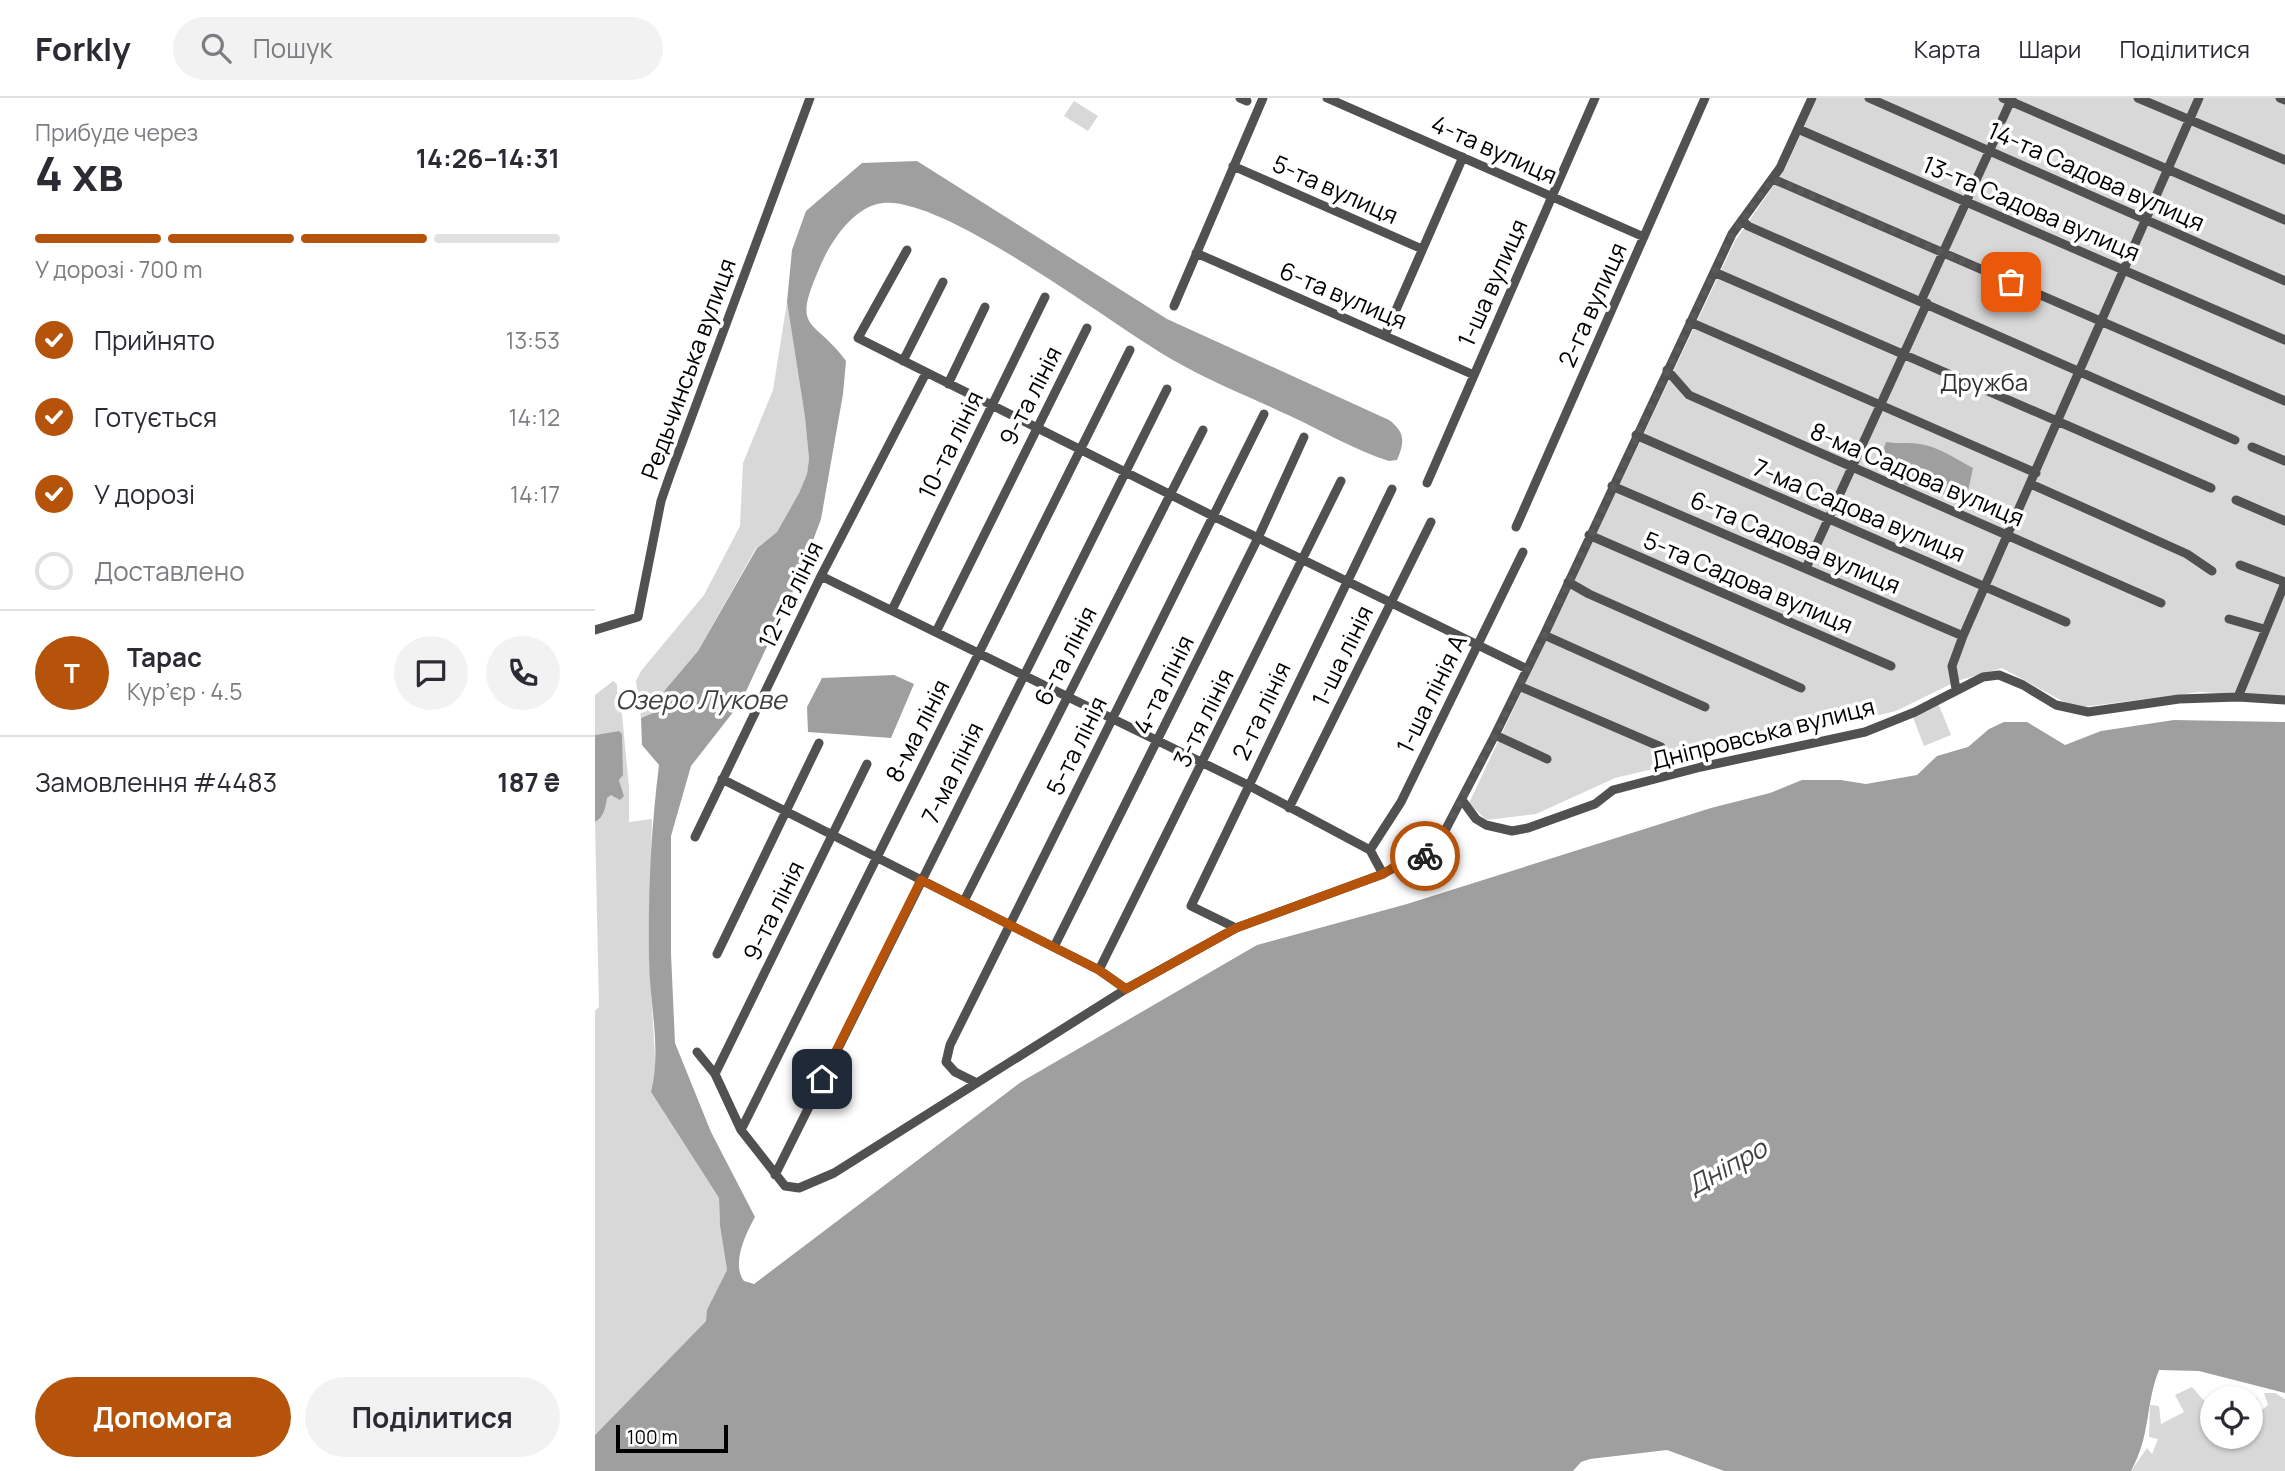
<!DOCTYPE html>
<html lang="uk">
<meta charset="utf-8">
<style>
:root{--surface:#fff;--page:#f2f2f3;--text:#2b2b33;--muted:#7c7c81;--line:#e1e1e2;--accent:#b45309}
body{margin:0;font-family:Manrope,sans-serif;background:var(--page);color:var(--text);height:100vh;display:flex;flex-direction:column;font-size:26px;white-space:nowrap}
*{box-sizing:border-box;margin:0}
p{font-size:23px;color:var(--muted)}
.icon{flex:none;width:38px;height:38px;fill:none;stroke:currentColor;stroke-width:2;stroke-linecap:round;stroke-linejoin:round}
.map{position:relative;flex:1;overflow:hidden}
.side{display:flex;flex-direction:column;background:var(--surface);width:595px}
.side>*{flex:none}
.tools{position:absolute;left:1605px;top:1288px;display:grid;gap:14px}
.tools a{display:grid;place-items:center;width:63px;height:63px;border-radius:50%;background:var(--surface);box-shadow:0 2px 5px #0004;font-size:35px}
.scale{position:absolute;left:21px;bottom:18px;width:112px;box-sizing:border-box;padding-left:7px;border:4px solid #000;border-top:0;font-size:19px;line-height:24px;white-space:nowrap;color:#000;-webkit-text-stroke:5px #fff;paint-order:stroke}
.pin{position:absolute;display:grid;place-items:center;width:60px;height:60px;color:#fff;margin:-30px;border-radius:14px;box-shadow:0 4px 10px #0006}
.courier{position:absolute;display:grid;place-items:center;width:70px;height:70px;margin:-35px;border:5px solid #b45309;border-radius:50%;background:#fff;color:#222;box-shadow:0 2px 9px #0007}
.summary em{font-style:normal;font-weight:700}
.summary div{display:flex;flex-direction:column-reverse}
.summary{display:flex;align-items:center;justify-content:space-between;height:119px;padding:0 35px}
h1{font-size:46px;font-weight:700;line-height:52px}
.bar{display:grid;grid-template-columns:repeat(4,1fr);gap:10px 7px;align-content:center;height:84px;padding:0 35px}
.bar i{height:9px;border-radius:5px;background:var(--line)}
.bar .on{background:var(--accent)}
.bar p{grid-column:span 4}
.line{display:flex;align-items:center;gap:18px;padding:0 35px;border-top:2px solid var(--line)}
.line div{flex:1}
.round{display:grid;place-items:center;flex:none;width:74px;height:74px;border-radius:37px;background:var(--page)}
ol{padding:0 35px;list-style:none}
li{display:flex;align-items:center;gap:21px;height:77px}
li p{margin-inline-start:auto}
li .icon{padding:7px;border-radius:50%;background:var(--accent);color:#fff;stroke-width:4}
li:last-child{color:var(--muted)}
li i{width:38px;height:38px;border:4px solid var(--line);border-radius:50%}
.primary-button{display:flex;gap:14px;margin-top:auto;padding:14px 35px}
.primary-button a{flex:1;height:80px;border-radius:42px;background:var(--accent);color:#fff;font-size:28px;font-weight:700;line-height:80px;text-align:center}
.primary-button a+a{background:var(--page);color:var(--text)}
header{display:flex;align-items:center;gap:42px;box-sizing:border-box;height:98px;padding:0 35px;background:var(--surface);border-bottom:2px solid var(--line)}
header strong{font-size:33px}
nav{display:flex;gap:38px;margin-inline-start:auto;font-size:24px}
.search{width:490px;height:63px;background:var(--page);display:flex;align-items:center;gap:18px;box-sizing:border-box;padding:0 24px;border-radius:38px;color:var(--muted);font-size:26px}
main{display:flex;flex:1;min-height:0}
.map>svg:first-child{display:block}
.green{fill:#d8d8d8}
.water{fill:#9f9f9f}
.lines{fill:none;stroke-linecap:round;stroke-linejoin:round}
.minor{stroke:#515151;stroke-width:9}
.done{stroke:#595959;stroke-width:7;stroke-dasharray:0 12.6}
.route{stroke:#b45309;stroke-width:9}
.labels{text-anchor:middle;stroke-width:7;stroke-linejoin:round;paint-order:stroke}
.street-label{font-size:24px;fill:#000;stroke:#fff}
.park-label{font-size:24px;fill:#2f2f2f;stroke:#fff}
.water-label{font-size:26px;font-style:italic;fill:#404040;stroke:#fff}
</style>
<header>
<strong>Forkly</strong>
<div class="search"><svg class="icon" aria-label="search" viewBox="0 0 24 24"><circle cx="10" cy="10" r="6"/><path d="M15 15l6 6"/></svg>Пошук</div>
<nav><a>Карта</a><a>Шари</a><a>Поділитися</a></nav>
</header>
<main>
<section class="side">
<div class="summary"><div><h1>4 хв</h1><p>Прибуде через</p></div><em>14:26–14:31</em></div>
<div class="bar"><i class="on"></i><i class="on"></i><i class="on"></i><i></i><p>У дорозі · 700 m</p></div>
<ol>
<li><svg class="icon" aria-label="check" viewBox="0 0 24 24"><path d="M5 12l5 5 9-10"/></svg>Прийнято<p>13:53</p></li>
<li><svg class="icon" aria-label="check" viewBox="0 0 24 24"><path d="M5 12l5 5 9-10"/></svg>Готується<p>14:12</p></li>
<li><svg class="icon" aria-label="check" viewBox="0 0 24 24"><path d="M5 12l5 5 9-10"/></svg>У дорозі<p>14:17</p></li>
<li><i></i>Доставлено</li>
</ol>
<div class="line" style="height:126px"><b class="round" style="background:var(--accent);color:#fff">Т</b><div><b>Тарас</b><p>Кур’єр · 4.5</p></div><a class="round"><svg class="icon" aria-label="chat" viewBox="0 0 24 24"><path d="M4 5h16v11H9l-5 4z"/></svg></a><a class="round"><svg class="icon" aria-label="phone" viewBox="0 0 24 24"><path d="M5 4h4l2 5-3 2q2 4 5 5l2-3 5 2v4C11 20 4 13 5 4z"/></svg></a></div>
<div class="line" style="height:91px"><div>Замовлення #4483</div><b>187 ₴</b></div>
<div class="primary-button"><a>Допомога</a><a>Поділитися</a></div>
</section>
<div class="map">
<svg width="1690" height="1373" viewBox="0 0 1690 1373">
<rect width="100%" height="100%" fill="#fff"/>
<path class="green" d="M1222 0H1690V599L1605 594 1480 610 1407 570 1362 583 1301 613 1020 680 941 716 891 722 874 705 1140 143 1190 71Z
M479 3 503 18 493 33 469 18Z
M192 204 210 319 214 361 212 376 204 395 182 434 161 450 103 553 70 592 58 615 46 620 41 583 46 573 109 497 145 428 148 365 178 292Z
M18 583 22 586V601L26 606 34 689V724L57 721 54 861 61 974 56 994 124 1100 125 1128 132 1172 113 1212 111 1223 0 1337V913L4 909 0 724C10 718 10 711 11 700L15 697 29 698 24 681V633L0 637V597Z
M1343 605 1356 637 1329 648 1317 617Z
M1597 1289 1612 1306 1617 1304V1339H1656V1300H1653L1656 1297 1662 1300 1667 1312 1673 1307 1669 1295H1680L1690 1301V1373H1536L1552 1350 1557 1356 1563 1341 1554 1339 1555 1307 1564 1308 1566 1326 1589 1314 1580 1297Z"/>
<path class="water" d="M322 63 572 221 794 322C810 334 810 344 802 362L794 363C759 352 726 332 693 317 655 299 614 283 578 262 518 228 350 98 288 105 258 108 234 146 224 171 196 235 219 219 251 263L248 296 226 421 204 480 146 604 96 668 76 738V856L80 945 116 1034 160 1119C151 1135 136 1166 149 1183L159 1186 426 984 662 847 812 806 1116 710 1175 695 1207 682H1246L1271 686 1322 677 1342 658 1373 649 1394 631 1409 624H1432L1470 647 1506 633 1579 622 1688 624H1690V1295L1604 1273 1564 1272C1550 1307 1556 1337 1536 1373H1129L1072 1352 995 1361 986 1364 978 1373H0V1337L111 1223 112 1212 132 1172 125 1128 124 1100 56 994C67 951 54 904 54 860 53 796 56 731 64 667L47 647 46 620 58 615 70 592 103 553 162 450 182 434 204 395 212 376 214 361 210 319 192 204 197 152 211 113 267 65Z
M1291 344C1303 346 1315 344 1325 346 1344 349 1361 361 1378 370L1373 393 1346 397 1341 389 1329 380 1313 387 1302 384V371L1286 359Z
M299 577 319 586 296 640 213 634 212 609 227 580Z
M24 633 27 636 28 677 24 682 29 698 25 702 16 697 12 700C10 710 10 718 0 724V637Z"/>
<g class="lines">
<path class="minor" d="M645 0 652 3
M732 0 1049 139
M1274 0 1690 183
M1408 0 1690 122
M1543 0 1690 62
M1685 0 1690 2
M1407 22 1417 0
M1203 31 1690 242
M638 68 827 151
M1178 81 1690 303
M1147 122 1153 128 1640 342
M312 152 263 240 618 418 932 571
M601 155 879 277
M1119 174 1616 390
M579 208 668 0
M1095 224 1441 375
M790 237 868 59
M308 263 348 184
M1072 272 1094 297 1566 505
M353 286 390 209
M1041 337 1471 524
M1657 349 1690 363
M832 385 1000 0
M1436 386 1592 456 1617 473
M1017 388 1368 538
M1641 402 1690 423
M921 429 1110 0
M994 437 1296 568
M1645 467 1690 484
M1211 470 1332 205 1326 203 1403 34
M226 478 653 687 775 752 788 776
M973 484 994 496 1206 590
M297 512 450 199
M1634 521 1669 531
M0 532 43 519 66 403 75 377 215 0
M341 534 492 230
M949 537 1110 609
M924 588 1066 649
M1361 591 1357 568 1368 538 1604 0
M1643 599 1690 485
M900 637 952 661
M127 681 504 872 531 891
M867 702 881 721 891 727 917 733 933 730 1000 706 1018 692 1106 669 1270 634 1320 614 1388 579 1404 577 1428 587 1461 607 1493 614 1584 601 1643 599 1690 602
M694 710 836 424
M100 739 226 478 331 275
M775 752 806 704 928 454
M369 803 608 332
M641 830 596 808 797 391
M459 849 663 440 709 339
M122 856 224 645
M504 872 746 383
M102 954 120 976 146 1032 190 1088 204 1090 239 1075 531 891 641 830 788 776C806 764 826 762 842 748L900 637 949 537 1137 136 1185 70 1217 0
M120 976 272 666
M382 985 360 974 351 964 355 947 669 316
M146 1032 535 252
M180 1077 572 291"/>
</g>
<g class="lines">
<path class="done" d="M830 758 842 748 900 638 949 537 1137 136 1178 81 1416 184"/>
<path class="route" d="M227 981 326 782 504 872 531 891 641 830 788 776 805 765 830 758"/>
</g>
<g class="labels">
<g class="street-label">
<text transform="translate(899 52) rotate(24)" y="8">4-та вулиця</text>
<text transform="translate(1501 79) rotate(24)" y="8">14-та Садова вулиця</text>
<text transform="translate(740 92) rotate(24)" y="8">5-та вулиця</text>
<text transform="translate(1436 111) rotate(23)" y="8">13-та Садова вулиця</text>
<text transform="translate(898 185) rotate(-66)" y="8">1-ша вулиця</text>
<text transform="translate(748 198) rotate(23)" y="8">6-та вулиця</text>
<text transform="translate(998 207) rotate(-66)" y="8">2-га вулиця</text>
<text transform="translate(94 271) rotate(-70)" y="8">Редьчинська вулиця</text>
<text transform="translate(436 298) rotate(-63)" y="8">9-та лінія</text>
<text transform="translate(356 347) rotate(-64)" y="8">10-та лінія</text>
<text transform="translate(1322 377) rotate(23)" y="8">8-ма Садова вулиця</text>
<text transform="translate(1264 413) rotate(23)" y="8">7-ма Садова вулиця</text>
<text transform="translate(1200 445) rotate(23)" y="8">6-та Садова вулиця</text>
<text transform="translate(1153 485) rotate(23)" y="8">5-та Садова вулиця</text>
<text transform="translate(196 497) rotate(-64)" y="8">12-та лінія</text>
<text transform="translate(471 558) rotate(-63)" y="8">6-та лінія</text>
<text transform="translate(748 558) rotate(-64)" y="8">1-ша лінія</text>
<text transform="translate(569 587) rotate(-64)" y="8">4-та лінія</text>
<text transform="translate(837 596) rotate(-64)" y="8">1-ша лінія А</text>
<text transform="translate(667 613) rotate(-65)" y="8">2-га лінія</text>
<text transform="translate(609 620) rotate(-64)" y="8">3-тя лінія</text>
<text transform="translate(323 633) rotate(-63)" y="8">8-ма лінія</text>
<text transform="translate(1168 636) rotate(-14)" y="8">Дніпровська вулиця</text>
<text transform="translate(482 648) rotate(-64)" y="8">5-та лінія</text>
<text transform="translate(358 675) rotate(-64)" y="8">7-ма лінія</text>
<text transform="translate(179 813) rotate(-64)" y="8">9-та лінія</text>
</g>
<g class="park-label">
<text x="1389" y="293">Дружба</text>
</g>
<g class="water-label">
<text x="106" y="611">Озеро Лукове</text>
<text transform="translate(1132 1069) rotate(-29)" y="9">Дніпро</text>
</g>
</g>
</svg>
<div class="tools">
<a><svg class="icon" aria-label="locate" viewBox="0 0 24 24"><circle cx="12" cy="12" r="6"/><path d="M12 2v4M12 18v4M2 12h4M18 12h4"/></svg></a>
</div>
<div class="scale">100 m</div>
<div class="pin" style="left:1416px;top:184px;background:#ea580c"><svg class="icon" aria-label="bag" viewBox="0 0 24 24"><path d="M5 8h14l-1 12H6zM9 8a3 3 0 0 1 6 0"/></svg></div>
<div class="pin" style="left:227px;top:981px;background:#1f2937"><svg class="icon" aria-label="home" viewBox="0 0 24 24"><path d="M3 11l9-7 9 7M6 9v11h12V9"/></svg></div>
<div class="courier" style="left:830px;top:758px"><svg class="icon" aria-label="bike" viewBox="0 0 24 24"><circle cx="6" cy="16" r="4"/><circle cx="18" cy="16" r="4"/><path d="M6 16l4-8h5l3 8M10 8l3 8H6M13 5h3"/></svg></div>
</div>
</main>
